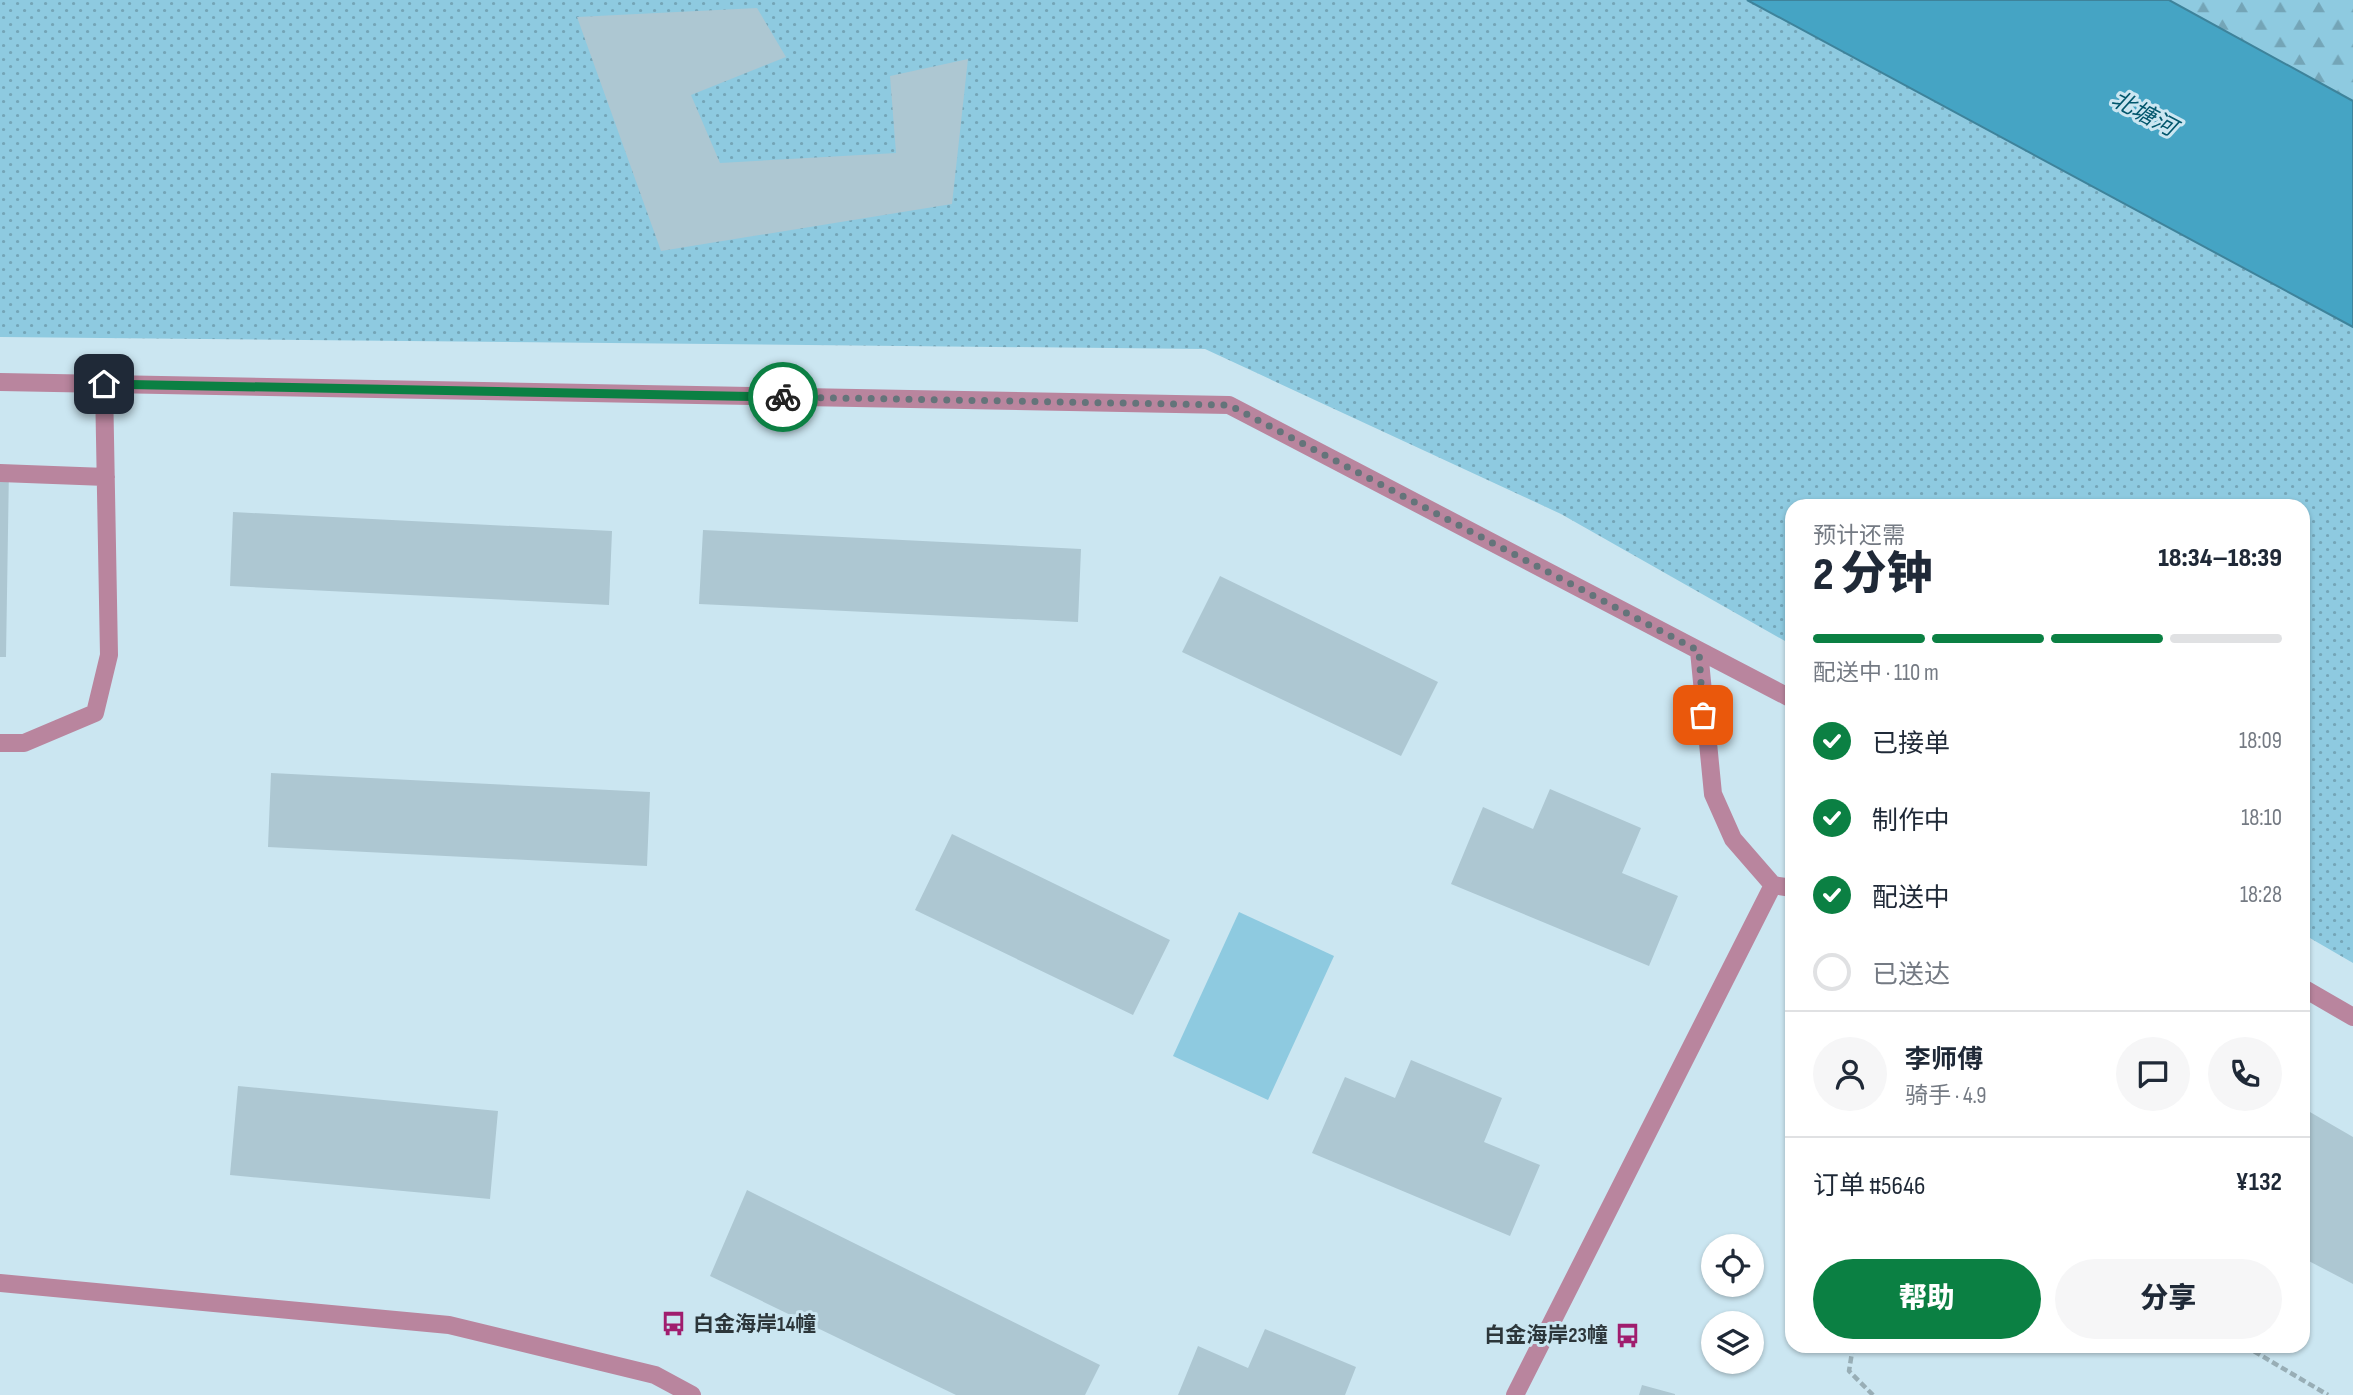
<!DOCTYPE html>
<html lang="zh">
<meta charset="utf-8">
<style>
:root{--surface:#fff;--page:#f6f6f7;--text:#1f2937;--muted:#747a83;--line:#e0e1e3;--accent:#0b8043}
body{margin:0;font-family:"Sofia Sans Condensed","Noto Sans SC",sans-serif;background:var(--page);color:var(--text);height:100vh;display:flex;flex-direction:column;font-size:26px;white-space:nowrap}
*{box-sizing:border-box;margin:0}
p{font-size:23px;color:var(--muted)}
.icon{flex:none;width:38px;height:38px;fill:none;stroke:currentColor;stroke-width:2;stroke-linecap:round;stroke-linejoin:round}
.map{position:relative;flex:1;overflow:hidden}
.details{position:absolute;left:1785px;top:499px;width:525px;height:854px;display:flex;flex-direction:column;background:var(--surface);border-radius:21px;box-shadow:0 2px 5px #0004}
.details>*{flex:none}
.tools{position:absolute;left:1701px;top:1234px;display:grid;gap:14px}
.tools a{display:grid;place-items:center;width:63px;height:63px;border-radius:50%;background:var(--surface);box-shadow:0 2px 5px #0004;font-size:35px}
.pin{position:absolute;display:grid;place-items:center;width:60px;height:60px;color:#fff;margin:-30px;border-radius:14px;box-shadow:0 4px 10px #0006}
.courier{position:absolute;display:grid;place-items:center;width:70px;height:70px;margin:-35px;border:5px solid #0b8043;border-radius:50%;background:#fff;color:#222;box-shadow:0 2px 9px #0007}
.headline em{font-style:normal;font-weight:800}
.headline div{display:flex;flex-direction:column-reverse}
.headline{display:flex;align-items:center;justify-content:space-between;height:119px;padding:0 28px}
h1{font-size:46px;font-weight:800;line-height:52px}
.bar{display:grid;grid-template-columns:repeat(4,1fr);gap:10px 7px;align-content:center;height:84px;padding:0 28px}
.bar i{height:9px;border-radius:5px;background:var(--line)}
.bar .active{background:var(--accent)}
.bar p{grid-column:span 4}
.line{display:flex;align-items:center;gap:18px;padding:0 28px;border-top:2px solid var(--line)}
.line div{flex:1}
.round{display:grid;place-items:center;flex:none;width:74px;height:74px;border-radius:37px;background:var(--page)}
ol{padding:0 28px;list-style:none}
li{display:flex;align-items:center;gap:21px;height:77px}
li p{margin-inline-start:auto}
li .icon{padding:7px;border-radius:50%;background:var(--accent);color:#fff;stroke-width:4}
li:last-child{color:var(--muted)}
li i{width:38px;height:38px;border:4px solid var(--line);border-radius:50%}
.action{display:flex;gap:14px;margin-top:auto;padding:14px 28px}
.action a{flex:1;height:80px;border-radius:42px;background:var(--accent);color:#fff;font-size:28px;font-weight:800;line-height:80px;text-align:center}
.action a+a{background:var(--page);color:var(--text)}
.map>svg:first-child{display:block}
.grass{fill:url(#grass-dots)}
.forest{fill:url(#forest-firs)}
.pitch{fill:#8ecae0}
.water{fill:#45a4c4;stroke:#3e839b;stroke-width:2}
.building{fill:#adc7d2}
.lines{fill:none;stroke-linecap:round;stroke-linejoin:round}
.path{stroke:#98aeb6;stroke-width:4.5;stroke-dasharray:7 3.5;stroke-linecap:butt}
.minor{stroke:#b9859e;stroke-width:18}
.done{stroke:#64747a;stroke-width:7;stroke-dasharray:0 12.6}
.route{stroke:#0b8043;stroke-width:9}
.labels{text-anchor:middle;stroke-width:6;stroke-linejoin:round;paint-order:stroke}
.poi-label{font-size:21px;font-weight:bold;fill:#2c363a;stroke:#cbe6f1;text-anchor:start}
.water-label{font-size:23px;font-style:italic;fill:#02566c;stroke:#cbe6f1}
</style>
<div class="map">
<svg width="2353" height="1395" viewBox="0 0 2353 1395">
<defs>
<pattern id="grass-dots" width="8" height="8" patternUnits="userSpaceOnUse" patternTransform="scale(1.75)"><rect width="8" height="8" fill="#8ecae0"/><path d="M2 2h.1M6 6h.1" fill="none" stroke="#74a5b7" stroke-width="1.8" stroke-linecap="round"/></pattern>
<pattern id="forest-firs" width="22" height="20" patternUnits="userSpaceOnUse" patternTransform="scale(1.75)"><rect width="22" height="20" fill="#8ecae0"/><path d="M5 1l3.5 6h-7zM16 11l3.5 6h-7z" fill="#74a5b7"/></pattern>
</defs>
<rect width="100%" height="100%" fill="#cbe6f1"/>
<path class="grass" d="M0 0H1747L2353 327V963L2303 934V506H1792V645L1561 514 1205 349 0 337Z"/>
<path class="forest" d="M2169 0H2353V101Z"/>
<path class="pitch" d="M1239 912 1334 956 1268 1100 1173 1056Z"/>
<path class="water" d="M1747 0H2169L2353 101V327Z"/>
<path class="building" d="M757 8 786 57 691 95 720 163 896 153 890 76 968 59 952 204 661 251 577 17Z
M0 468H9L6 657H0Z
M233 512 612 531 609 605 230 586Z
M703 530 1081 549 1078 622 699 604Z
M1220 576 1438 682 1401 756 1182 652Z
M271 773 650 792 647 866 268 847Z
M1550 789 1641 828 1622 873 1678 896 1649 966 1451 884 1483 807 1533 829Z
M952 834 1170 940 1133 1015 915 910Z
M1411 1060 1502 1098 1484 1142 1540 1165 1510 1236 1312 1153 1345 1077 1395 1098Z
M238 1086 498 1111 490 1199 230 1175Z
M2303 1108 2353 1137V1284L2303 1258Z
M747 1190 1100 1365 1085 1395H956L710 1276Z
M1265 1329 1356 1367 1345 1395H1178L1198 1346 1248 1368Z
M1642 1385 1675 1394V1395H1639Z"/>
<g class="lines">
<path class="path" d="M1853 1346 1849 1371 1873 1395
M2245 1346 2328 1395"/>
<path class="minor" d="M0 382 1229 405 1792 699
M0 473 106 477
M1699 651 1713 794 1733 839 1773 885 1792 888
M0 743H24L95 713 109 655 104 384
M2303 988 2353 1017
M0 1283 449 1325 655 1375 692 1395
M1515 1395 1773 885"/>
</g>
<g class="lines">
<path class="done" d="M783 397 1229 405 1699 651 1703 715"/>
<path class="route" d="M104 384 783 397"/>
</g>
<defs>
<symbol id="bus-bare" viewBox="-9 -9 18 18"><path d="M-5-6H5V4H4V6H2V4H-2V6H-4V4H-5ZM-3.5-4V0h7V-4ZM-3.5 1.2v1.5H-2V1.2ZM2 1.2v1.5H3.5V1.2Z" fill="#a01d6e" stroke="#cbe6f1" stroke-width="2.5" paint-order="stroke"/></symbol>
</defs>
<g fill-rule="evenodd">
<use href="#bus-bare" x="656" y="1306" width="35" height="35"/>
<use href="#bus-bare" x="1610" y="1318" width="35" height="35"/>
</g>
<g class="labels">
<g class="poi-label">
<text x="693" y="1331">白金海岸14幢</text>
<text x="1608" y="1342" text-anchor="end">白金海岸23幢</text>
</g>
<g class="water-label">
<text transform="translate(2144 113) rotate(28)" y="8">北塘河</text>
</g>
</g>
</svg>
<div class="tools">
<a><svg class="icon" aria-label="locate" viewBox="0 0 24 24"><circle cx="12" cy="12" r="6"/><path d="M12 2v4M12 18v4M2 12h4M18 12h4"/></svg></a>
<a><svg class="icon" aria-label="layers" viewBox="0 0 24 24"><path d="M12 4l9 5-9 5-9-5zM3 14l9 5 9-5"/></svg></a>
</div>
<div class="pin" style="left:1703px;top:715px;background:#ea580c"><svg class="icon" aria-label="bag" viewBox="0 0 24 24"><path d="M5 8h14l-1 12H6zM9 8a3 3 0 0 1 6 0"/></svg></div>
<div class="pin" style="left:104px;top:384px;background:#1f2937"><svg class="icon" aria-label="home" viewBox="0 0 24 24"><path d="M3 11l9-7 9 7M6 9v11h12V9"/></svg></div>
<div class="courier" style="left:783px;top:397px"><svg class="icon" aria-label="bike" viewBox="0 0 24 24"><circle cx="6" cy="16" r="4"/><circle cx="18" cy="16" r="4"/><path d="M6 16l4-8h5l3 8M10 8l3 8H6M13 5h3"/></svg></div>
<section class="details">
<div class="headline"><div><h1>2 分钟</h1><p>预计还需</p></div><em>18:34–18:39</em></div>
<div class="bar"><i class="active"></i><i class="active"></i><i class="active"></i><i></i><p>配送中 · 110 m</p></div>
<ol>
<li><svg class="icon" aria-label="check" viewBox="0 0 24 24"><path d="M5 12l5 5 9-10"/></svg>已接单<p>18:09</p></li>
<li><svg class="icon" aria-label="check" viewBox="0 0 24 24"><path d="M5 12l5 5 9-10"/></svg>制作中<p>18:10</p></li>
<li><svg class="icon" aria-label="check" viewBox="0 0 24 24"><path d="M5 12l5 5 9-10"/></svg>配送中<p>18:28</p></li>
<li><i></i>已送达</li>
</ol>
<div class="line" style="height:126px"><a class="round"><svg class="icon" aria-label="person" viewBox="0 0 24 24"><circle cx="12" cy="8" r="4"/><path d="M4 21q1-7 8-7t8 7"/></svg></a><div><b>李师傅</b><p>骑手 · 4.9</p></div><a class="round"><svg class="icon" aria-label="chat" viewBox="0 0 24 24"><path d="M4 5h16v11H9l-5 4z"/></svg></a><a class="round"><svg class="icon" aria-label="phone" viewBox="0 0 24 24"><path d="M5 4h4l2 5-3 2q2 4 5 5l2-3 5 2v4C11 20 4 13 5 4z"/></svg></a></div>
<div class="line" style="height:91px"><div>订单 #5646</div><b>¥132</b></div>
<div class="action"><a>帮助</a><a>分享</a></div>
</section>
</div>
